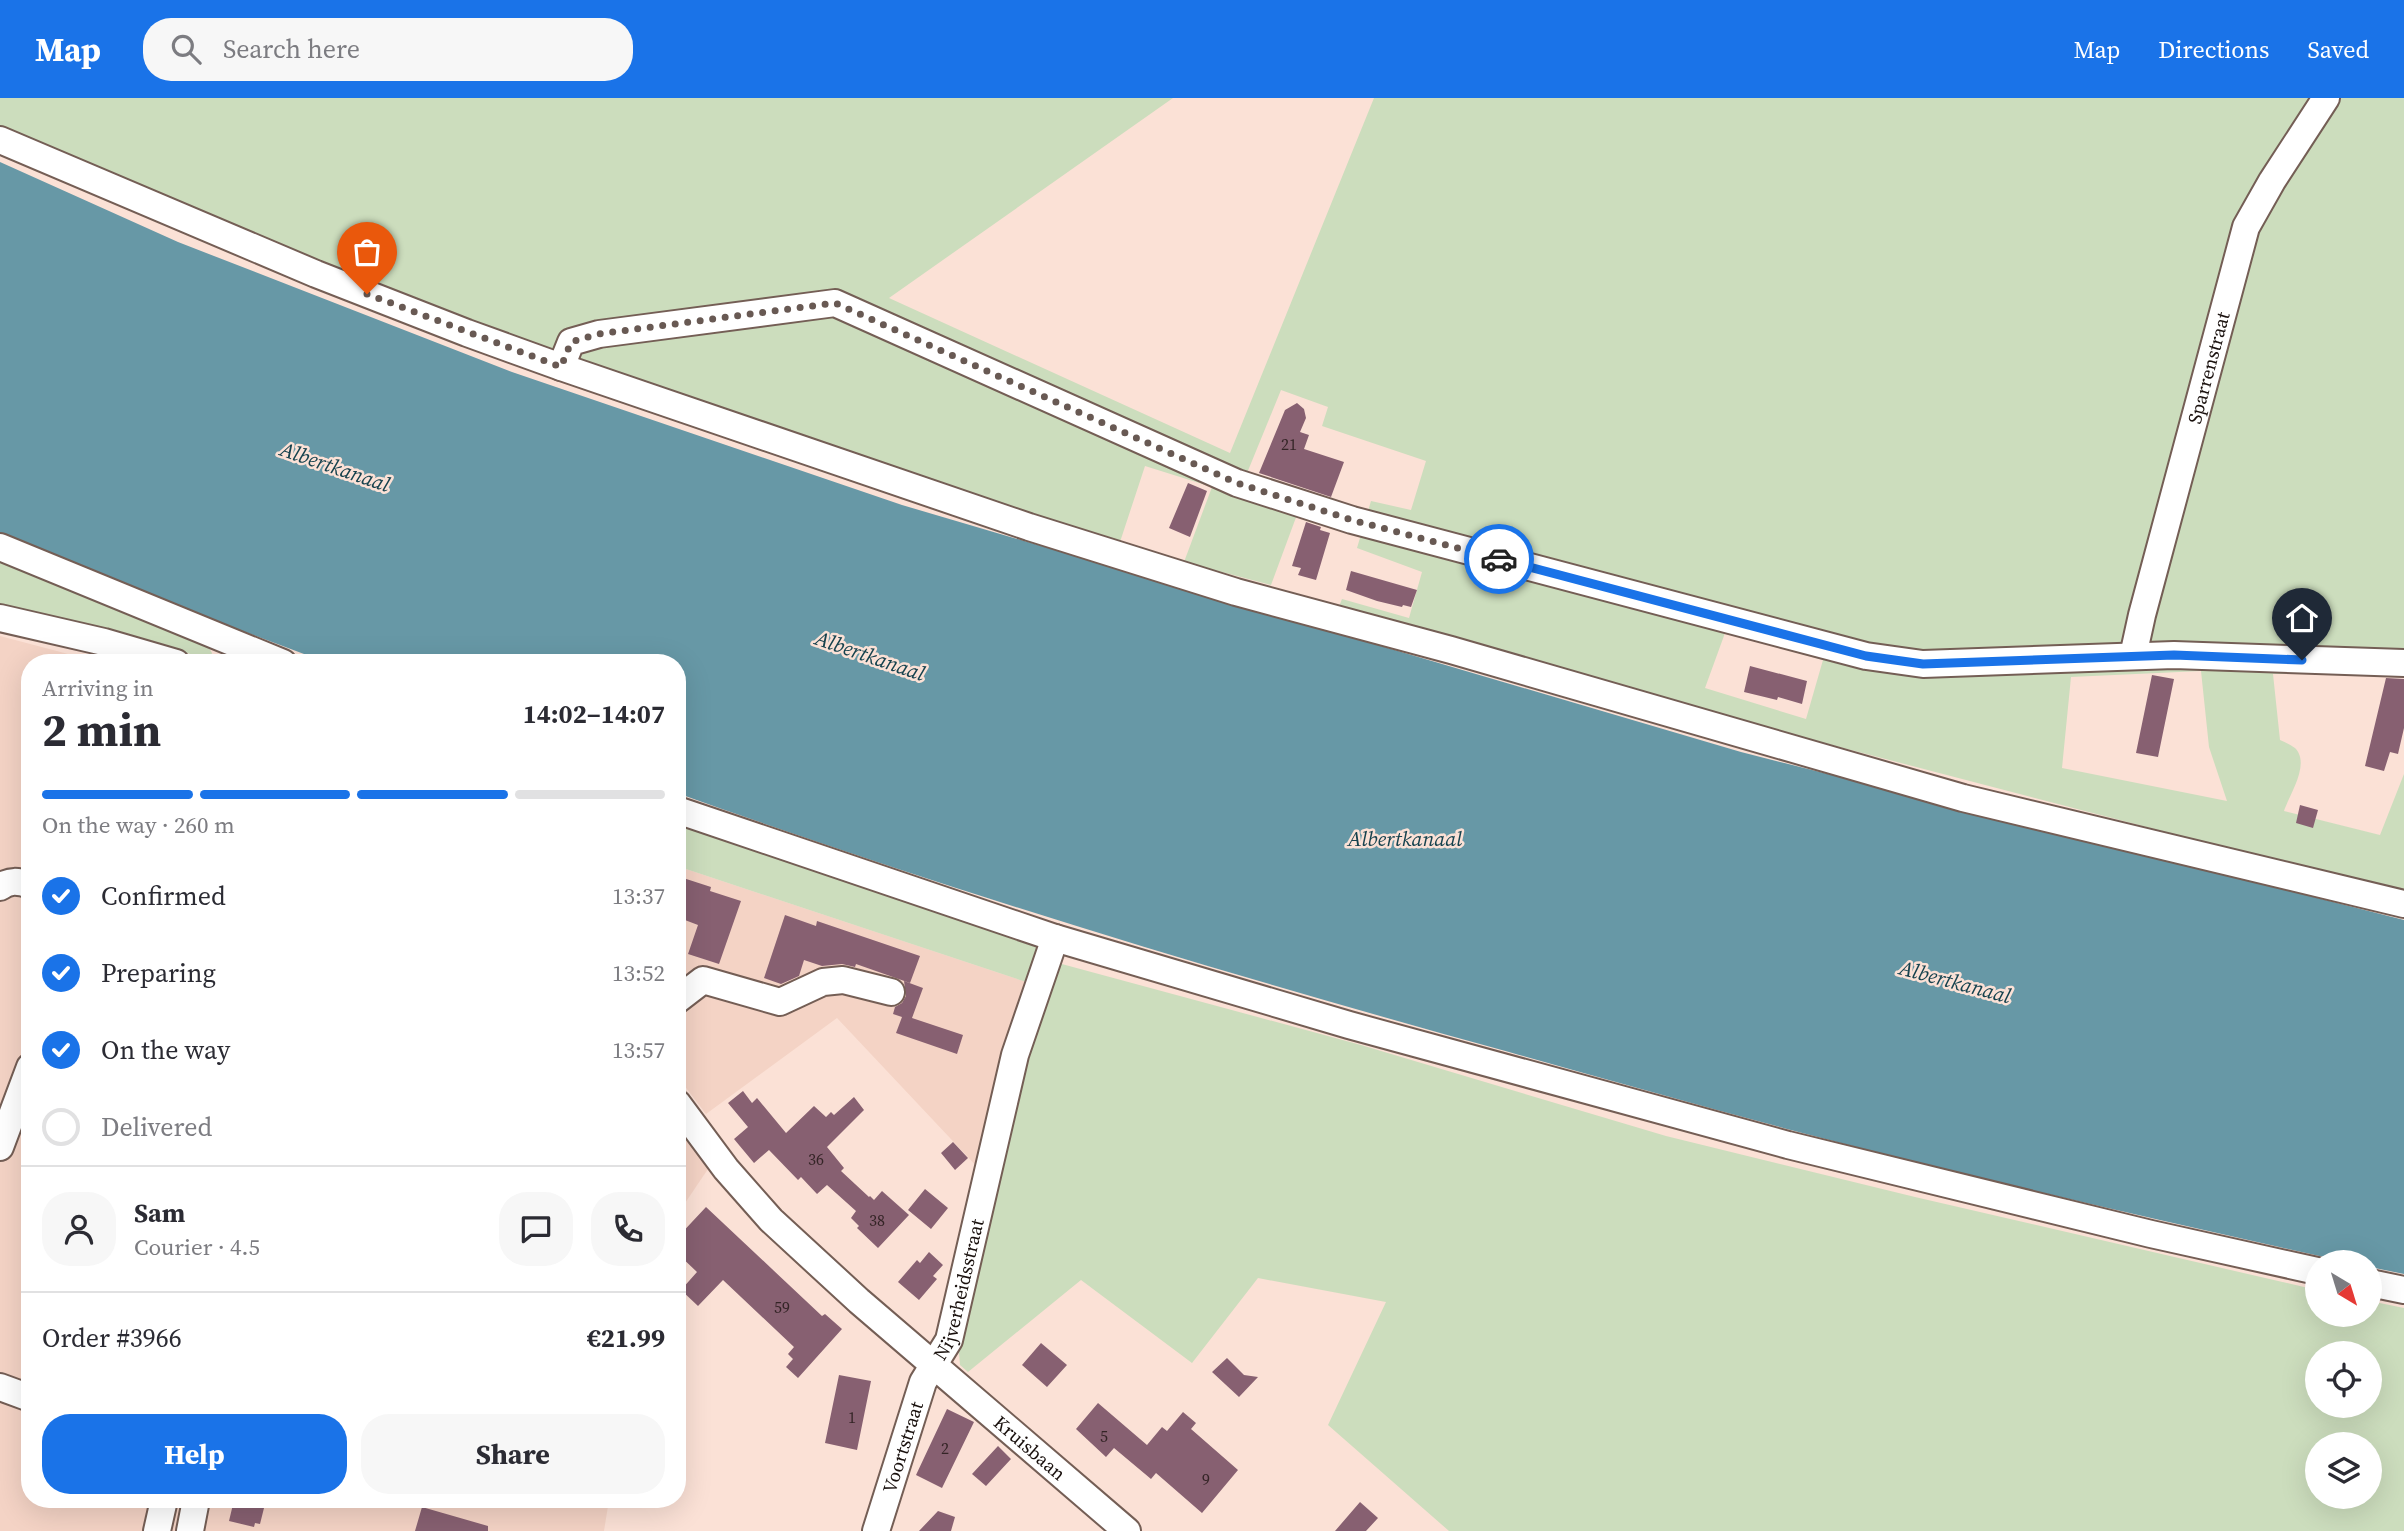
<!DOCTYPE html>
<meta charset="utf-8">
<style>
:root{--surface:#fff;--page:#f7f7f7;--text:#2b2b33;--muted:#7c7c81;--line:#e1e1e2;--accent:#1a73e8}
body{margin:0;font-family:"Source Serif 4",serif;background:var(--page);color:var(--text);height:100vh;display:flex;flex-direction:column;font-size:26px;white-space:nowrap}
*{box-sizing:border-box;margin:0}
p{font-size:23px;color:var(--muted)}
.icon{flex:none;width:38px;height:38px;fill:none;stroke:currentColor;stroke-width:2;stroke-linecap:round;stroke-linejoin:round}
.map{position:relative;flex:1;overflow:hidden}
.panel{position:absolute;left:21px;top:556px;width:665px;height:854px;display:flex;flex-direction:column;background:var(--surface);border-radius:28px;box-shadow:0 7px 28px #0002}
.panel>*{flex:none}
.needle{width:46px;rotate:142deg}
.buttons{position:absolute;left:2305px;top:1152px;display:grid;gap:14px}
.buttons a{display:grid;place-items:center;width:77px;height:77px;border-radius:50%;background:var(--surface);box-shadow:0 7px 28px #0002;font-size:35px}
.pin{position:absolute;display:grid;place-items:center;width:60px;height:60px;color:#fff;margin:-72px -30px;border-radius:50% 50% 50% 0;rotate:-45deg;box-shadow:0 0 7px #0007}
.pin .icon{rotate:45deg}
.courier{position:absolute;display:grid;place-items:center;width:70px;height:70px;margin:-35px;border:5px solid #1a73e8;border-radius:50%;background:#fff;color:#222;box-shadow:0 2px 9px #0007}
.overview em{font-style:normal;font-weight:700}
.overview div{display:flex;flex-direction:column-reverse}
.overview{display:flex;align-items:center;justify-content:space-between;height:119px;padding:0 21px}
h1{font-size:46px;font-weight:700;line-height:52px}
.bar{display:grid;grid-template-columns:repeat(4,1fr);gap:10px 7px;align-content:center;height:84px;padding:0 21px}
.bar i{height:9px;border-radius:5px;background:var(--line)}
.bar .selected{background:var(--accent)}
.bar p{grid-column:span 4}
.line{display:flex;align-items:center;gap:18px;padding:0 21px;border-top:2px solid var(--line)}
.line div{flex:1}
.round{display:grid;place-items:center;flex:none;width:74px;height:74px;border-radius:28px;background:var(--page)}
ol{padding:0 21px;list-style:none}
li{display:flex;align-items:center;gap:21px;height:77px}
li p{margin-inline-start:auto}
li .icon{padding:7px;border-radius:50%;background:var(--accent);color:#fff;stroke-width:4}
li:last-child{color:var(--muted)}
li i{width:38px;height:38px;border:4px solid var(--line);border-radius:50%}
.primary-button{display:flex;gap:14px;margin-top:auto;padding:14px 21px}
.primary-button a{flex:1;height:80px;border-radius:28px;background:var(--accent);color:#fff;font-size:28px;font-weight:700;line-height:80px;text-align:center}
.primary-button a+a{background:var(--page);color:var(--text)}
header{display:flex;align-items:center;gap:42px;box-sizing:border-box;height:98px;padding:0 35px;background:var(--accent);color:#fff}
header strong{font-size:33px}
nav{display:flex;gap:38px;margin-inline-start:auto;font-size:24px}
.search{width:490px;height:63px;background:var(--page);display:flex;align-items:center;gap:18px;box-sizing:border-box;padding:0 24px;border-radius:28px;color:var(--muted);font-size:26px}
.map>svg:first-child{display:block}
.built{fill:#f4d3c5}
.green{fill:#ccddbd;fill-rule:evenodd}
.water{fill:#6798a6}
.building{fill:#876071}
.lines{fill:none;stroke-linecap:round;stroke-linejoin:round}
.minor-casing{stroke:#745e55;stroke-width:30}
.minor{stroke:#fff;stroke-width:26}
.done{stroke:#685953;stroke-width:7;stroke-dasharray:0 12.6}
.route{stroke:#1a73e8;stroke-width:9}
.labels{text-anchor:middle;stroke-width:5;stroke-linejoin:round;paint-order:stroke}
.number-label{font-size:16px;fill:#342426}
.street-label{font-size:19px;fill:#19100d;stroke:#fbe1d6}
.water-label{font-size:21px;font-style:italic;fill:#16424e;stroke:#fbe1d6}
</style>
<header>
<strong>Map</strong>
<div class="search"><svg class="icon" aria-label="search" viewBox="0 0 24 24"><circle cx="10" cy="10" r="6"/><path d="M15 15l6 6"/></svg>Search here</div>
<nav><a>Map</a><a>Directions</a><a>Saved</a></nav>
</header>
<div class="map">
<svg width="2404" height="1433" viewBox="0 0 2404 1433">
<rect width="100%" height="100%" fill="#fbe1d6"/>
<path class="built" d="M0 538 102 565H30V1402H609L604 1433H0Z
M677 768 1032 886 982 1074 837 920 706 1016 677 978Z
M677 1030 708 1071 677 1117Z"/>
<path class="green" d="M0 0H1173L889 200 1230 355 1374 0H2404V555L2341 576H2273L2280 642C2285 644 2291 647 2295 650 2311 666 2289 697 2284 713L2380 737 2404 676V796L1632 595 1338 511 1342 501 1409 520 1422 474 1357 450 1371 403 1411 412 1426 363 1322 328 1328 309 1281 292 1245 380 1298 414 1271 487 1184 464 1212 389 1145 368 1119 447 488 235 0 33ZM1725 535 1823 562 1806 621 1705 590ZM2201 573 2209 649 2227 703 2062 670 2071 579Z
M0 464 209 550 212 555 211 559 206 561 137 539 0 506Z
M677 717 1036 843 1043 854 1032 886 677 768Z
M1047 862 1361 947 1666 1038 1915 1099 2317 1192V1216H2370V1203L2404 1210V1433H1449L1328 1327 1386 1204 1258 1180 1192 1265 1081 1182 968 1274 960 1267 958 1243ZM2317 1255H2370V1307H2317ZM2317 1346H2370V1398H2317Z"/>
<path class="water" d="M0 64 178 144 512 274 902 407 1741 654 2404 822V1176L2370 1169V1164H2346C2159 1122 1972 1080 1787 1031 1694 1006 1602 980 1509 954 1229 877 951 793 677 695V565H328L23 451 0 440Z"/>
<path class="building" d="M1297 305 1304 311 1306 320 1300 334 1309 337 1304 351 1344 364 1331 399 1259 375 1285 312Z
M1188 385 1207 393 1190 439 1169 430Z
M1306 424 1321 429 1320 432 1330 435 1316 482 1298 477 1301 470 1292 468Z
M1351 473 1417 492 1411 509 1403 507 1402 509 1377 503 1346 492Z
M1750 568 1807 583 1802 606 1778 599 1777 602 1744 594Z
M2152 577 2174 581 2158 659 2136 655Z
M2386 580 2404 581V630L2398 656 2390 654 2384 673 2365 668Z
M2300 707 2318 712 2313 730 2296 725Z
M677 778 711 789 710 793 741 803 719 866 688 856 698 827 677 819Z
M785 817 816 828 817 823 920 858 910 885 856 866 855 869 842 866 822 868 804 862 799 878 781 886 764 880Z
M904 883 923 890 912 920 963 937 957 956 896 935 902 919 893 916 895 909 902 905 906 898Z
M743 993 752 1005 757 1000 786 1035 814 1008 826 1019 831 1014 834 1017 854 999 864 1012 827 1049 844 1070 841 1073 869 1099 870 1098 874 1102 882 1093 909 1117 878 1150 857 1130 859 1128 851 1120 856 1113 827 1087 817 1096 801 1079 798 1082 769 1052 754 1065 734 1041 748 1029 728 1005Z
M953 1044 968 1060 955 1072 941 1055Z
M925 1091 948 1110 931 1131 908 1112Z
M706 1109 822 1218 825 1216 842 1231 798 1280 786 1269 793 1261 788 1256 794 1249 723 1182 698 1208 681 1192 697 1174 677 1155V1140Z
M929 1154 943 1167 933 1178 937 1181 919 1202 898 1184 917 1162 920 1165Z
M1041 1245 1067 1267 1047 1289 1022 1267Z
M1227 1260 1244 1277 1258 1279 1239 1299 1212 1274Z
M839 1277 871 1283 857 1352 825 1345Z
M1098 1305 1147 1347 1162 1329 1167 1333 1183 1314 1196 1325 1191 1331 1238 1372 1202 1415 1156 1375 1151 1381 1114 1350 1106 1359 1076 1331Z
M947 1311 974 1324 942 1390 916 1377Z
M998 1348 1011 1361 986 1388 972 1376Z
M234 1402H266L260 1426 255 1425 254 1429 229 1423Z
M1360 1404 1378 1420 1366 1433H1335Z
M422 1409 488 1428V1433H415Z
M938 1413 955 1419 951 1433H919Z"/>
<g class="lines">
<defs>
<g id="minor">
<path d="M0 42 316 176 467 235 561 269 1029 429 1236 494 1451 552 1963 700 2404 806"/>
<path d="M561 269 571 244 599 236 835 205 1237 385 1352 422 1866 558 1923 566 2174 557 2404 565"/>
<path d="M0 449 283 565"/>
<path d="M0 520 104 544 176 565"/>
<path id="s1" d="M2133 558 2142 517 2246 129 2272 83 2326 0"/>
<path d="M677 712 1055 840 1349 927 1788 1047 2151 1136 2317 1173"/>
<path d="M0 789C10 782 18 783 30 787"/>
<path d="M677 902 703 882 780 904 823 884 843 882 891 894"/>
<path id="s2" d="M677 1005 726 1071 771 1122 859 1203 1127 1433"/>
<path d="M0 1049 30 969"/>
<path d="M2370 1185 2404 1192"/>
<path d="M0 1289 30 1300"/>
<path d="M157 1433 164 1402"/>
<path d="M190 1433 196 1402"/>
<path id="s3" d="M876 1433 923 1284 949 1242 1015 957 1055 840"/>
</g>
</defs>
<use href="#minor" class="minor-casing"/>
<use href="#minor" class="minor"/>
</g>
<g class="lines">
<path class="done" d="M367 196 561 269 571 244 598 236 835 205 1237 385 1352 422 1499 461"/>
<path class="route" d="M1499 461 1866 558 1923 566 2174 557 2302 562"/>
</g>
<g class="labels">
<g class="number-label">
<text x="1289" y="352">21</text>
<text x="816" y="1067">36</text>
<text x="877" y="1128">38</text>
<text x="782" y="1215">59</text>
<text x="852" y="1325">1</text>
<text x="1104" y="1344">5</text>
<text x="945" y="1356">2</text>
<text x="1206" y="1387">9</text>
</g>
<g class="street-label">
<text dy="7" stroke="none"><textPath href="#s1" startOffset="298">Sparrenstraat</textPath></text>
<text dy="7" stroke="none"><textPath href="#s3" startOffset="257">Nijverheidsstraat</textPath></text>
<text dy="7" stroke="none"><textPath href="#s3" startOffset="88">Voortstraat</textPath></text>
<text dy="7" stroke="none"><textPath href="#s2" startOffset="495">Kruisbaan</textPath></text>
</g>
<g class="water-label">
<text transform="translate(335 369) rotate(19)" y="7">Albertkanaal</text>
<text transform="translate(870 558) rotate(19)" y="7">Albertkanaal</text>
<text x="1405" y="748">Albertkanaal</text>
<text transform="translate(1955 884) rotate(15)" y="7">Albertkanaal</text>
</g>
</g>
</svg>
<div class="buttons">
<a><svg class="needle" viewBox="-14 -14 28 28"><path d="M0-13l5 13h-10z" fill="#e53935"/><path d="M0 13l5-13h-10z" fill="#7c7c81"/></svg></a>
<a><svg class="icon" aria-label="locate" viewBox="0 0 24 24"><circle cx="12" cy="12" r="6"/><path d="M12 2v4M12 18v4M2 12h4M18 12h4"/></svg></a>
<a><svg class="icon" aria-label="layers" viewBox="0 0 24 24"><path d="M12 4l9 5-9 5-9-5zM3 14l9 5 9-5"/></svg></a>
</div>
<div class="pin" style="left:367px;top:196px;background:#ea580c"><svg class="icon" aria-label="bag" viewBox="0 0 24 24"><path d="M5 8h14l-1 12H6zM9 8a3 3 0 0 1 6 0"/></svg></div>
<div class="pin" style="left:2302px;top:562px;background:#1f2937"><svg class="icon" aria-label="home" viewBox="0 0 24 24"><path d="M3 11l9-7 9 7M6 9v11h12V9"/></svg></div>
<div class="courier" style="left:1499px;top:461px"><svg class="icon" aria-label="car" viewBox="0 0 24 24"><path d="M5 17H2v-5l4-1 3-4h7l3 4 3 1v5h-3M9 17h6M6 11h13"/><circle cx="7" cy="17" r="2"/><circle cx="17" cy="17" r="2"/></svg></div>
<section class="panel">
<div class="overview"><div><h1>2 min</h1><p>Arriving in</p></div><em>14:02–14:07</em></div>
<div class="bar"><i class="selected"></i><i class="selected"></i><i class="selected"></i><i></i><p>On the way · 260 m</p></div>
<ol>
<li><svg class="icon" aria-label="check" viewBox="0 0 24 24"><path d="M5 12l5 5 9-10"/></svg>Confirmed<p>13:37</p></li>
<li><svg class="icon" aria-label="check" viewBox="0 0 24 24"><path d="M5 12l5 5 9-10"/></svg>Preparing<p>13:52</p></li>
<li><svg class="icon" aria-label="check" viewBox="0 0 24 24"><path d="M5 12l5 5 9-10"/></svg>On the way<p>13:57</p></li>
<li><i></i>Delivered</li>
</ol>
<div class="line" style="height:126px"><a class="round"><svg class="icon" aria-label="person" viewBox="0 0 24 24"><circle cx="12" cy="8" r="4"/><path d="M4 21q1-7 8-7t8 7"/></svg></a><div><b>Sam</b><p>Courier · 4.5</p></div><a class="round"><svg class="icon" aria-label="chat" viewBox="0 0 24 24"><path d="M4 5h16v11H9l-5 4z"/></svg></a><a class="round"><svg class="icon" aria-label="phone" viewBox="0 0 24 24"><path d="M5 4h4l2 5-3 2q2 4 5 5l2-3 5 2v4C11 20 4 13 5 4z"/></svg></a></div>
<div class="line" style="height:91px"><div>Order #3966</div><b>€21.99</b></div>
<div class="primary-button"><a>Help</a><a>Share</a></div>
</section>
</div>
